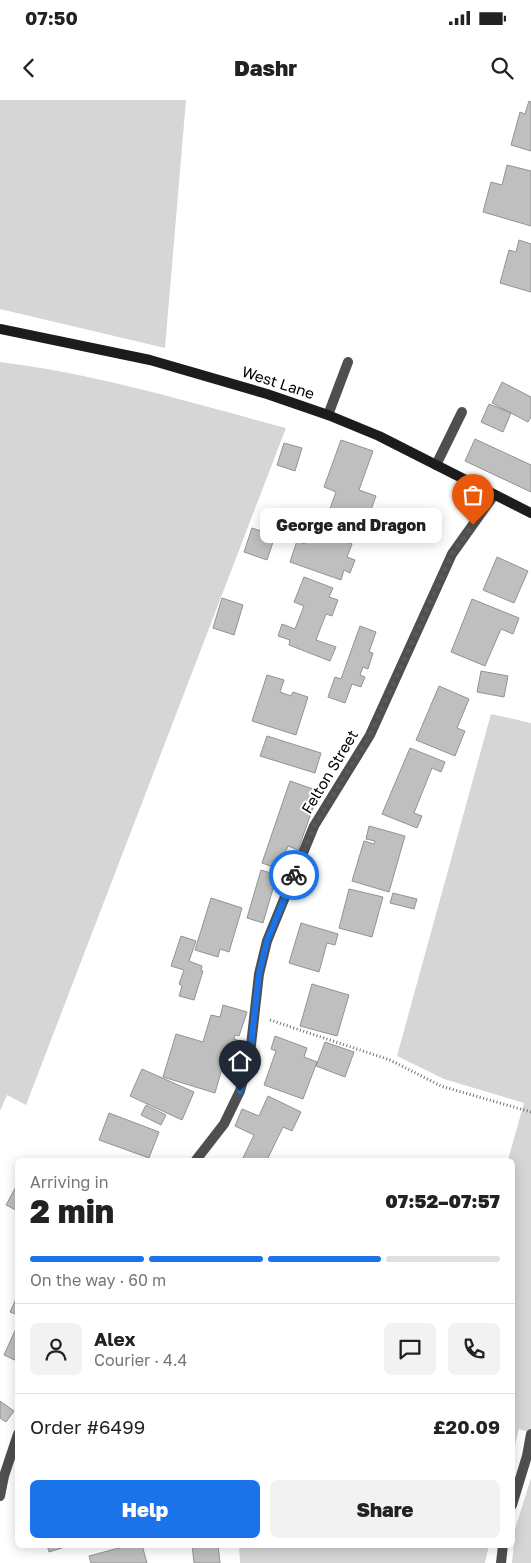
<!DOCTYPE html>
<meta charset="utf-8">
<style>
:root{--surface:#fff;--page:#f2f2f2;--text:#222;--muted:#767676;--line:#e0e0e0;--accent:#1a73e8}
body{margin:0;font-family:"Golos Text",sans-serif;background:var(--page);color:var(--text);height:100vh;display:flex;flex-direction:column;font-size:19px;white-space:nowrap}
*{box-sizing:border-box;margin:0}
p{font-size:16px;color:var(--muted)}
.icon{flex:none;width:28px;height:28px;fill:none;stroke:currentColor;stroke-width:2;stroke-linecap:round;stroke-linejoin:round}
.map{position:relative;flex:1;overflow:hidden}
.details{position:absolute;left:15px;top:1058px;width:500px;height:390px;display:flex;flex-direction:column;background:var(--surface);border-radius:8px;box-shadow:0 2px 12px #0003}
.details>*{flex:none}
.pin{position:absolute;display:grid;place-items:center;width:42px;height:42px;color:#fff;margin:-51px -21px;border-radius:50% 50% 50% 0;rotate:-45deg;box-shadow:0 0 5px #0007}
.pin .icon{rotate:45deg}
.courier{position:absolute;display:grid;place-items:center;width:50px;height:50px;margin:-25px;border:4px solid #1a73e8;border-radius:50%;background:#fff;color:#222;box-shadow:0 1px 6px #0007}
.bubble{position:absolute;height:35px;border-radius:8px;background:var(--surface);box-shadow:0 2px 12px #0003;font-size:16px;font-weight:800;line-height:35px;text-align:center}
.overview em{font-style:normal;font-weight:800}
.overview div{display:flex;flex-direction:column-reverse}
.overview{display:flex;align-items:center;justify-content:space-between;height:85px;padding:0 15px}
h1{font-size:32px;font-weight:800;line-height:38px}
.bar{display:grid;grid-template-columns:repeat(4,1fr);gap:8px 5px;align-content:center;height:60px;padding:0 15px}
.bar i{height:6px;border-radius:4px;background:var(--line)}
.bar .selected{background:var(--accent)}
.bar p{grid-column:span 4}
.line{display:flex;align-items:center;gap:12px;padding:0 15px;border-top:1px solid var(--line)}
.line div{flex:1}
.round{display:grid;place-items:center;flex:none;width:52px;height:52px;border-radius:8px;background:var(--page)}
.button{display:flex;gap:10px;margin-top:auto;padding:10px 15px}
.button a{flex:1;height:58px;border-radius:8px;background:var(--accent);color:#fff;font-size:20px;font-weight:800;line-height:58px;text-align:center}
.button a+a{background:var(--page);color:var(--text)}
.status{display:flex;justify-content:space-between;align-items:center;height:35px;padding:0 25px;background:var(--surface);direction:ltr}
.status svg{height:14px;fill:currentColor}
header{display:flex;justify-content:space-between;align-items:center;height:65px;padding:0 15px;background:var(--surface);font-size:22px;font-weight:800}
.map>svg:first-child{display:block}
.green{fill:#d6d6d6}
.building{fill:#bfbfbf;stroke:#939393}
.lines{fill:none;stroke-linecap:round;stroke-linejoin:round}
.path{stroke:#717171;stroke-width:3;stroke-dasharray:1 2.5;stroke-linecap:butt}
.lane{stroke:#4f4f4f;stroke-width:10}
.street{stroke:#4f4f4f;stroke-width:10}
.secondary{stroke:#1c1c1c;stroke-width:10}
.done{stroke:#595959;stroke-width:5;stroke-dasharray:0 9}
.route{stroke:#1a73e8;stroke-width:6}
.labels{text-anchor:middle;stroke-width:4;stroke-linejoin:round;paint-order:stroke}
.street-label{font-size:15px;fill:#000;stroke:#fff}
</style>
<div class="status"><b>07:50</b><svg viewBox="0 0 49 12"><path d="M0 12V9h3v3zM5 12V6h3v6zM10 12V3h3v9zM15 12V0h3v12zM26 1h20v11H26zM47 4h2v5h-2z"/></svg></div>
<header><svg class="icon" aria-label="back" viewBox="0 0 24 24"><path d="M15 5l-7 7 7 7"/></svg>Dashr<svg class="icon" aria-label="search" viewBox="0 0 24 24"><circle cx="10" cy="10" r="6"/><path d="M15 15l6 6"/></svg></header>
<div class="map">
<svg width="531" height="1463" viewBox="0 0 531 1463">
<rect width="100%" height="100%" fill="#fff"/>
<path class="green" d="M0 0H186L165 248 0 209Z
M0 262C97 274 192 303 286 328L26 1005 7 995 0 1011Z
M491 614 531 623V1333L519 1329 513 1352 512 1060H508L524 1003 444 979 397 956Z
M531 1378V1463H512L515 1429Z
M239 1445H489L485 1463H240Z"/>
<path class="building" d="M529 1 531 2V51L511 45 520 12 525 14Z
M507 65 531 71V126L483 112 491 82 502 85Z
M519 140 531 144V192L500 183 509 150 516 152Z
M502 282 531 297V317L528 322 492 303Z
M489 304 511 313 503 332 481 322Z
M475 339 531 365V392L465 361Z
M341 340 373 351 359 390 376 396 365 427 352 423 345 441 352 444 347 457 355 460 350 473 344 470 341 480 290 462 297 441 305 444 317 410 328 414 336 392 324 387Z
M284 343 302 348 295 371 277 365Z
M252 428 275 436 267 460 244 452Z
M497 457 528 471 514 503 483 490Z
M304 477 333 488 329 497 338 500 332 516 326 514 316 540 336 547 330 561 289 545 290 540 278 536 282 524 295 529 304 506 294 502Z
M222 498 243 505 234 535 213 528Z
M472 499 519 518 513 534 501 529 485 566 451 552Z
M360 526 376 532 369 552 373 553 368 569 363 567 360 575 365 577 361 587 352 584 345 603 328 597 335 577 341 579Z
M481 571 508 576 504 597 477 592Z
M267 575 284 580 280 592 291 596 293 592 308 597 296 635 252 621Z
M439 586 469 599 457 628 465 631 455 656 416 640Z
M267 636 321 653 315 673 260 656Z
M410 648 445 662 441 672 432 668 414 713 422 716 417 728 382 714Z
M290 681 319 691 298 750 288 746 279 769 262 763Z
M369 726 405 736 389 792 352 781 364 741 374 744 375 741 366 739Z
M261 770 277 775 263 823 247 818Z
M349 789 383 797 372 837 339 828Z
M393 793 417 799 414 809 390 803Z
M211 798 242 808 229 852 220 849 218 857 195 850Z
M301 823 338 834 335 845 327 843 319 872 289 863Z
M181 836 196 841 189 861 202 866 201 871H203L194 900 179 896 182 886 179 884 184 870 171 866Z
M312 884 349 895 337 936 300 926Z
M223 905 247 912 239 936 235 935 234 939 240 941 237 951 228 948 215 993 163 977 176 934 203 942 211 915 220 917Z
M275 936 307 948 304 957 317 962 303 999 264 985 276 951 271 949Z
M325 942 354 952 345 977 316 966Z
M142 969 194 992 182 1020 130 996Z
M268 996 301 1012 292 1031 283 1027 267 1060H242L254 1035 235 1026 242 1009 259 1016Z
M146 1005 166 1015 161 1025 141 1015Z
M109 1013 159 1032 149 1058 99 1040Z
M18 1083V1111L6 1105Z
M17 1197H18V1215L10 1212Z
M18 1224V1260L17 1261 4 1255Z
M0 1301 14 1311 6 1322 0 1318Z
M47 1445H64L65 1447 49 1452Z
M130 1445H142L147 1463H91L89 1456Z
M192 1445H218L220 1463H194Z"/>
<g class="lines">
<path class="path" d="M270 920 390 960 441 986 531 1012"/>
<path class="lane" d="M328 315 348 262
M436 365 462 312
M512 1405 527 1356 531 1334
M501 1463 503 1445"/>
<path class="street" d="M196 1060 224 1024 240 991 250 954 259 874 267 841 314 726 370 635 452 454 494 395
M0 1396 4 1376 18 1334"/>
<path class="secondary" d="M0 229 150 260 267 294 328 315 379 336 531 413"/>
</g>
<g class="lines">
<path class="done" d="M294 775 314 726 370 635 452 454 473 425"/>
<path class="route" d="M240 991 250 954 259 874 267 841 294 775"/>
</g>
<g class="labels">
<g class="street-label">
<text transform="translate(278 283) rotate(18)" y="5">West Lane</text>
<text transform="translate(330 672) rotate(-59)" y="5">Felton Street</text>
</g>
</g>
</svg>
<div class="pin" style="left:473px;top:425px;background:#ea580c"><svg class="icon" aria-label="bag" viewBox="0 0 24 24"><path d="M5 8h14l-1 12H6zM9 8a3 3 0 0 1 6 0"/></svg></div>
<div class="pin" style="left:240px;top:991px;background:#1f2937"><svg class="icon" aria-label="home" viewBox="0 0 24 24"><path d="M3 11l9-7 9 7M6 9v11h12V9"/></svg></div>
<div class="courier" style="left:294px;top:775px"><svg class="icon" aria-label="bike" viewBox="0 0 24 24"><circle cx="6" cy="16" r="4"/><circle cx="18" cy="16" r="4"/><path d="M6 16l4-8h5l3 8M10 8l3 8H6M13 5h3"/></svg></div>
<div class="bubble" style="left:260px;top:408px;width:182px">George and Dragon</div>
<section class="details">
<div class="overview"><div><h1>2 min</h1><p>Arriving in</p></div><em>07:52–07:57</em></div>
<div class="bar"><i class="selected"></i><i class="selected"></i><i class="selected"></i><i></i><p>On the way · 60 m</p></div>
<div class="line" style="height:90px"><a class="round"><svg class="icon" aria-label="person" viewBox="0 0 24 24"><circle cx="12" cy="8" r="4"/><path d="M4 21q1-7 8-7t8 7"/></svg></a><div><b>Alex</b><p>Courier · 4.4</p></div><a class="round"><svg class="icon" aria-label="chat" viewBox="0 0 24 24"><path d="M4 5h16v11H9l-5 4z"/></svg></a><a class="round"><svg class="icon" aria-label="phone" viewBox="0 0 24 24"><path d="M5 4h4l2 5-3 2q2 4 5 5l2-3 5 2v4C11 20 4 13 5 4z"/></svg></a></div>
<div class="line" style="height:65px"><div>Order #6499</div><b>£20.09</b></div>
<div class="button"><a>Help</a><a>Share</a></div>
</section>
</div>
